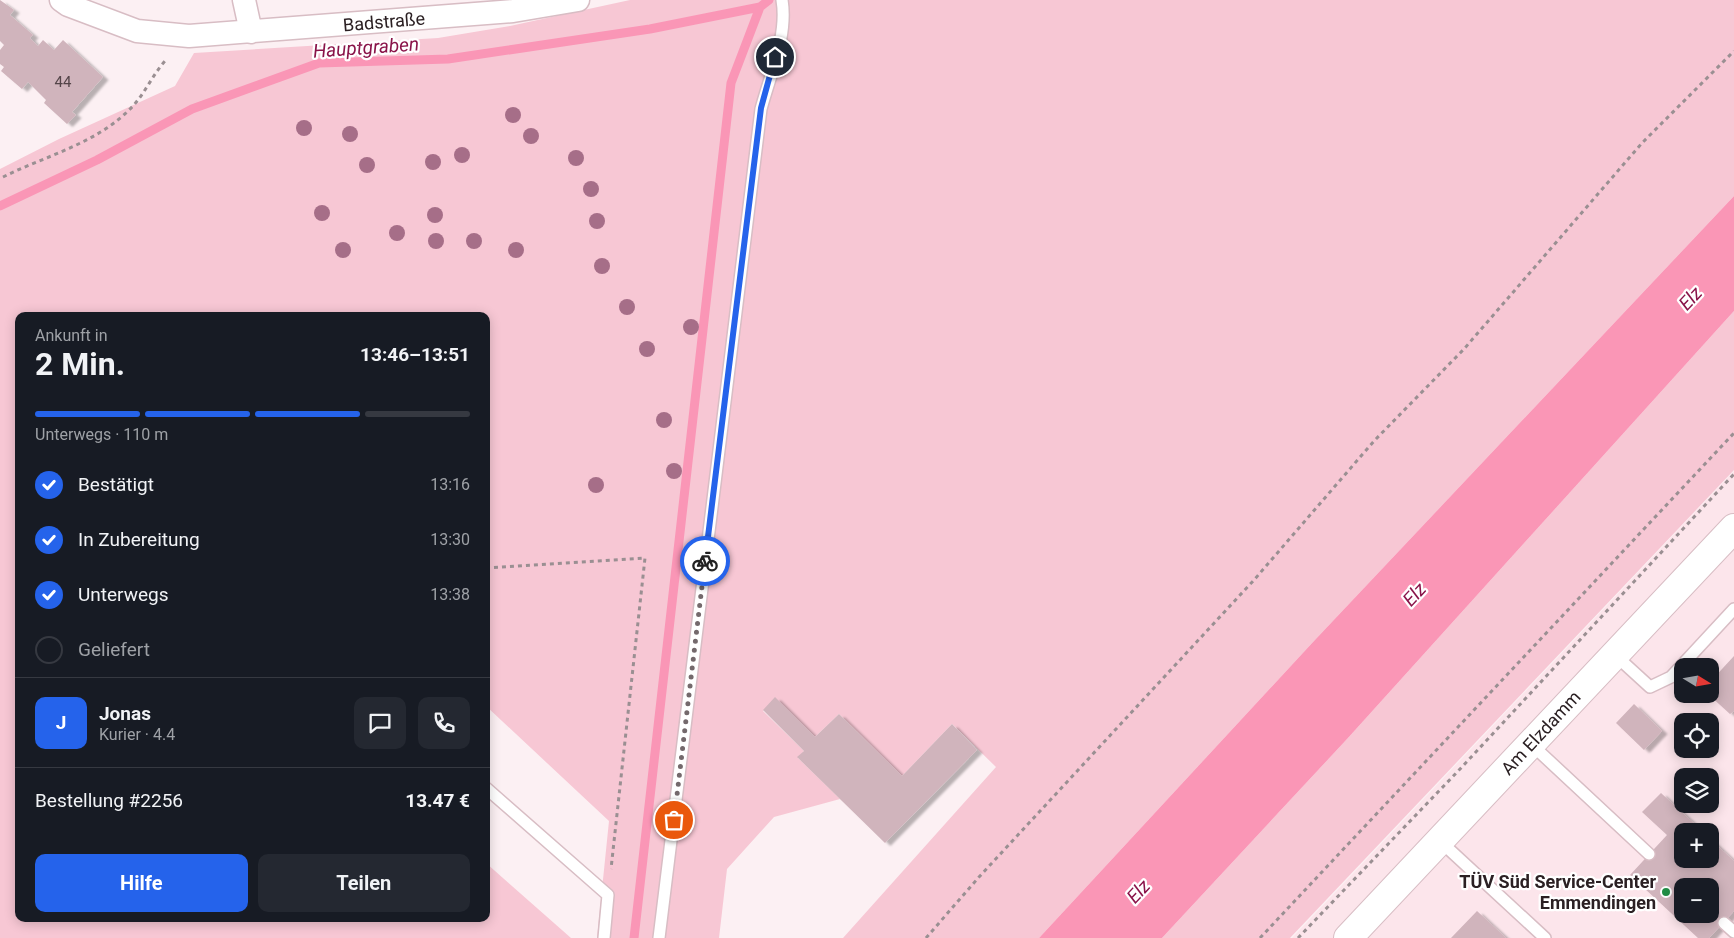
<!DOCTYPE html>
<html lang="de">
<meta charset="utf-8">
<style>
:root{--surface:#171b24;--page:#242831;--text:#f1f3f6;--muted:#9ea1a6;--line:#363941;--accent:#2563eb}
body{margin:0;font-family:Roboto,sans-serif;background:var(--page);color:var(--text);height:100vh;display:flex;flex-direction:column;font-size:19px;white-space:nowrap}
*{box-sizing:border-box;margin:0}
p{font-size:16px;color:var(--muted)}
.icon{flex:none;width:28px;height:28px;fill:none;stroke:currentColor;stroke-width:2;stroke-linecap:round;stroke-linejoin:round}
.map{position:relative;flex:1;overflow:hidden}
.panel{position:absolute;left:15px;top:312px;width:475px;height:610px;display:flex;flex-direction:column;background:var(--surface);border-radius:10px;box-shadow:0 2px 12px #0003}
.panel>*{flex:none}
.needle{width:32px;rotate:101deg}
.fabs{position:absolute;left:1674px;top:658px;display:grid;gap:10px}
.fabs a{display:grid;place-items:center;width:45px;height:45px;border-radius:10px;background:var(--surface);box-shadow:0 2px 12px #0003;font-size:25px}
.pin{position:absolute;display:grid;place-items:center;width:42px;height:42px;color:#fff;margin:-21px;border:2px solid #fff;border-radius:50%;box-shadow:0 1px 5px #0007}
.courier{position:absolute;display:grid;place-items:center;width:50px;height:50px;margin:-25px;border:4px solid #2563eb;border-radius:50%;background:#fff;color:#222;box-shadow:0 1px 6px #0007}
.summary em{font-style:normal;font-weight:700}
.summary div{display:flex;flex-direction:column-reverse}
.summary{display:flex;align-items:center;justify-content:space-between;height:85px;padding:0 20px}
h1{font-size:32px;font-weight:700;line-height:38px}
.bar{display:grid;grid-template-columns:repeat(4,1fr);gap:8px 5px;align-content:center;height:60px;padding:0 20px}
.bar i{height:6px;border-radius:4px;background:var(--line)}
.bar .selected{background:var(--accent)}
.bar p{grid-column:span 4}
.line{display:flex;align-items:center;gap:12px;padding:0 20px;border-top:1px solid var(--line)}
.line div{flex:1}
.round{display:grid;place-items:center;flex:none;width:52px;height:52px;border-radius:10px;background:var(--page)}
ol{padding:0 20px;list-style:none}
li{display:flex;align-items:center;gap:15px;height:55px}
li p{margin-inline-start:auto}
li .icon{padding:5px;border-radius:50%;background:var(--accent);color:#fff;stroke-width:4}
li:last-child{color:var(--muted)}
li i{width:28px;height:28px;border:2px solid var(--line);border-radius:50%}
.primary-button{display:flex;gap:10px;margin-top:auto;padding:10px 20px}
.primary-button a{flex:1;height:58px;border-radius:10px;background:var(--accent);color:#fff;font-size:20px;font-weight:700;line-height:58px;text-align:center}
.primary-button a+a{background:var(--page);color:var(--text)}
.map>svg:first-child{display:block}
.built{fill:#fce5eb;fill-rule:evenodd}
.green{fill:#f7c7d4}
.water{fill:#fa96b6}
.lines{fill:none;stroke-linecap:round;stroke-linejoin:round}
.stream{stroke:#fa96b6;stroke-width:9}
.building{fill:#d0b4bc;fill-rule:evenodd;filter:url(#shadow)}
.lane-casing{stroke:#d8bdc4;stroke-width:14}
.street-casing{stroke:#d8bdc4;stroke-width:25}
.secondary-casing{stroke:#d8bdc4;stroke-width:30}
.path{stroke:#9a8f92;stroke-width:3;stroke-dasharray:4 4;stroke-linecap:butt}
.lane{stroke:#fff;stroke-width:11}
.street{stroke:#fff;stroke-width:22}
.secondary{stroke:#fff;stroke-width:28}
.tree{fill:#a66e88}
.done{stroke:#74696c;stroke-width:5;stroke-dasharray:0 9}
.route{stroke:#2563eb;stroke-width:6}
.poi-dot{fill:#218e46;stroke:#fff;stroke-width:2}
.labels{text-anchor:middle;stroke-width:4.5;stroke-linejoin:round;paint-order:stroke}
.number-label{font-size:15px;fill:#544549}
.street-label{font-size:18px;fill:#2b2023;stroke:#fff}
.poi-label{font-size:18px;font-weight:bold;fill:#2b2023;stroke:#fff;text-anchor:end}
.water-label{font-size:19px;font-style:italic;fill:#891349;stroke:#fff}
</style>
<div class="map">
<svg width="1734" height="938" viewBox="0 0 1734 938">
<defs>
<filter id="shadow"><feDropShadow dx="5.5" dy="3" stdDeviation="1" flood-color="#0004"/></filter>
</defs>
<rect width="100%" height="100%" fill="#fcf0f3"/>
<path class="built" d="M1734 471V938H1292ZM1682 666H1710V694H1682ZM1682 721H1710V749H1682ZM1682 776H1710V804H1682ZM1682 831H1710V859H1682ZM1682 886H1710V914H1682Z"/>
<path class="green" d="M630 0H1734V196L1313 642 1039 938H843L996 767 952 724 902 776 839 714 815 737 775 698 763 711 804 751 798 758 840 799 774 817 727 869 719 938H597L609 821 486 706V316H19V919H486V863L571 938H0V169L59 139 175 86 194 53 438 38 510 26Z
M1734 311V470L1290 938H1162L1348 738Z"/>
<path class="water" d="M1734 196V311L1348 738 1162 938H1039L1313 642Z"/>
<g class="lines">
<path class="stream" d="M0 206 97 160 192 109 319 63 448 59 650 29 760 7 769 0
M634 938 731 83 760 7"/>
</g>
<path class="building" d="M0 0 14 10 10 15 33 35 30 38 38 46 43 40 54 50 63 40 103 77 72 112 76 115 67 124 44 103 46 100 28 82 22 89 1 71 4 67 0 64V50L4 45 0 41Z
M1734 656V711L1730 714 1708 694H1710V682Z
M775 697 815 737 839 714 902 776 952 724 977 750 885 843 797 757 804 751 763 710Z
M1634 704 1662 731 1644 750 1616 723Z
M1661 793 1702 831H1682V859H1710V839L1734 861V911L1709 938H1698L1630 875 1667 835 1642 812ZM1682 886H1710V914H1682Z
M1477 911 1506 938H1451Z"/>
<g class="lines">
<defs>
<path id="lane" d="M1615 655 1650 687 1671 677 1734 609
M1531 744 1649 854
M486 788 608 895 604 938
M1440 841 1545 938
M1724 923 1734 932
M659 938 761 109C770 75 788 35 782 0"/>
<path id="street" d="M61 0 68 5 137 31 189 36 513 11 578 0
M244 0 251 32"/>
<path id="secondary" d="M1348 938 1734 528"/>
</defs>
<use href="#lane" class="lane-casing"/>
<use href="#street" class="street-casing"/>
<use href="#secondary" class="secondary-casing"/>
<path class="path" d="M3 177C45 156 95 144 129 110 144 96 152 75 166 60
M486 568 645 558 611 869
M926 938 979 877 1254 580 1374 441 1464 349 1642 143 1734 51
M1260 938 1734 433
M1298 938 1461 768 1734 474"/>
<use href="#lane" class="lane"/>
<use href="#street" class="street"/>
<use href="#secondary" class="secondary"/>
</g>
<g class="tree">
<circle cx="513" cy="115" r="8"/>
<circle cx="304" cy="128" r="8"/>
<circle cx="350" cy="134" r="8"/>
<circle cx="531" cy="136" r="8"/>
<circle cx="462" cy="155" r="8"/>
<circle cx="576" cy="158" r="8"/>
<circle cx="433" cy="162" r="8"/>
<circle cx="367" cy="165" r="8"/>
<circle cx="591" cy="189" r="8"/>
<circle cx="322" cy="213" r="8"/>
<circle cx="435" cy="215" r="8"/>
<circle cx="597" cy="221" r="8"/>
<circle cx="397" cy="233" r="8"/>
<circle cx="436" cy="241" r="8"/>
<circle cx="474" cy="241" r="8"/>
<circle cx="343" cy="250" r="8"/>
<circle cx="516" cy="250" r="8"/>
<circle cx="602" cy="266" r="8"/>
<circle cx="627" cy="307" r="8"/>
<circle cx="691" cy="327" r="8"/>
<circle cx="647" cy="349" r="8"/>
<circle cx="664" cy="420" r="8"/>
<circle cx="674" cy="471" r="8"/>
<circle cx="596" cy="485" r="8"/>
</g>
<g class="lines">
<path class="done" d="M674 820 705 561"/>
<path class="route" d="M705 561 761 108 775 57"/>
</g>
<circle class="poi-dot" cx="1666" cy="892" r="5"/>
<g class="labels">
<g class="number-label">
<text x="63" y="87">44</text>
</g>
<g class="street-label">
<text transform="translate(384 22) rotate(-5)" y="6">Badstraße</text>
<text transform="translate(1541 733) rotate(-47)" y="6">Am Elzdamm</text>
</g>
<g class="poi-label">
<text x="1656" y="888">TÜV Süd Service-Center<tspan x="1656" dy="21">Emmendingen</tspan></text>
</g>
<g class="water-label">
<text transform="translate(366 47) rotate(-4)" y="7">Hauptgraben</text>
<text transform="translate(1690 298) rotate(-47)" y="7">Elz</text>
<text transform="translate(1414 594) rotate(-47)" y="7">Elz</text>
<text transform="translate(1138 891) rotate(-47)" y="7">Elz</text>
</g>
</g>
</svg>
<div class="fabs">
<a><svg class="needle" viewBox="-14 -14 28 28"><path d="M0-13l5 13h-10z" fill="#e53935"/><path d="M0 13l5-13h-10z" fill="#9ea1a6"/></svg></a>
<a><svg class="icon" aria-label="locate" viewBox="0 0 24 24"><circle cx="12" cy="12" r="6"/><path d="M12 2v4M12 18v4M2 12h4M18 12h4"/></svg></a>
<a><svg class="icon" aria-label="layers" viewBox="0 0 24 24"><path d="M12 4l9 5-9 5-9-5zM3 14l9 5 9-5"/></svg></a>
<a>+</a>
<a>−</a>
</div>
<div class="pin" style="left:674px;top:820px;background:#ea580c"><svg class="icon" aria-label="bag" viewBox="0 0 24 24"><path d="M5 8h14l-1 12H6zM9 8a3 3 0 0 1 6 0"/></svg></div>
<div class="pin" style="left:775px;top:57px;background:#1f2937"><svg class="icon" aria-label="home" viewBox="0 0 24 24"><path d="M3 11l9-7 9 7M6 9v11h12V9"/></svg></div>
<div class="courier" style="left:705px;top:561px"><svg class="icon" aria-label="bike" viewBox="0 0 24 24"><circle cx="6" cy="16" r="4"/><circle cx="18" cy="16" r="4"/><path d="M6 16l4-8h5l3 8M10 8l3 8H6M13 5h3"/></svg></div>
<section class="panel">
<div class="summary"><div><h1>2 Min.</h1><p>Ankunft in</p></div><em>13:46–13:51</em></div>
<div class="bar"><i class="selected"></i><i class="selected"></i><i class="selected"></i><i></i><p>Unterwegs · 110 m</p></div>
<ol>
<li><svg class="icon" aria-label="check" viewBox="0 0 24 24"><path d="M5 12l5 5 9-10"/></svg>Bestätigt<p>13:16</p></li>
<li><svg class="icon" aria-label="check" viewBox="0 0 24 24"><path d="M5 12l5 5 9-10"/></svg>In Zubereitung<p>13:30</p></li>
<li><svg class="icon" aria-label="check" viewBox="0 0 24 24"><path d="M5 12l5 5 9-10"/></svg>Unterwegs<p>13:38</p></li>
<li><i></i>Geliefert</li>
</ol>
<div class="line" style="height:90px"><b class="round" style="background:var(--accent);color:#fff">J</b><div><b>Jonas</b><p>Kurier · 4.4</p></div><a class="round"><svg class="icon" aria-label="chat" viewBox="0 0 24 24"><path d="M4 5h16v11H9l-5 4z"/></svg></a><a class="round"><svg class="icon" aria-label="phone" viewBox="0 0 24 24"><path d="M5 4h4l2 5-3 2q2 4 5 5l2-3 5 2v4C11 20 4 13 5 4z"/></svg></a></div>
<div class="line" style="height:65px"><div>Bestellung #2256</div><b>13.47 €</b></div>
<div class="primary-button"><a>Hilfe</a><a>Teilen</a></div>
</section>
</div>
